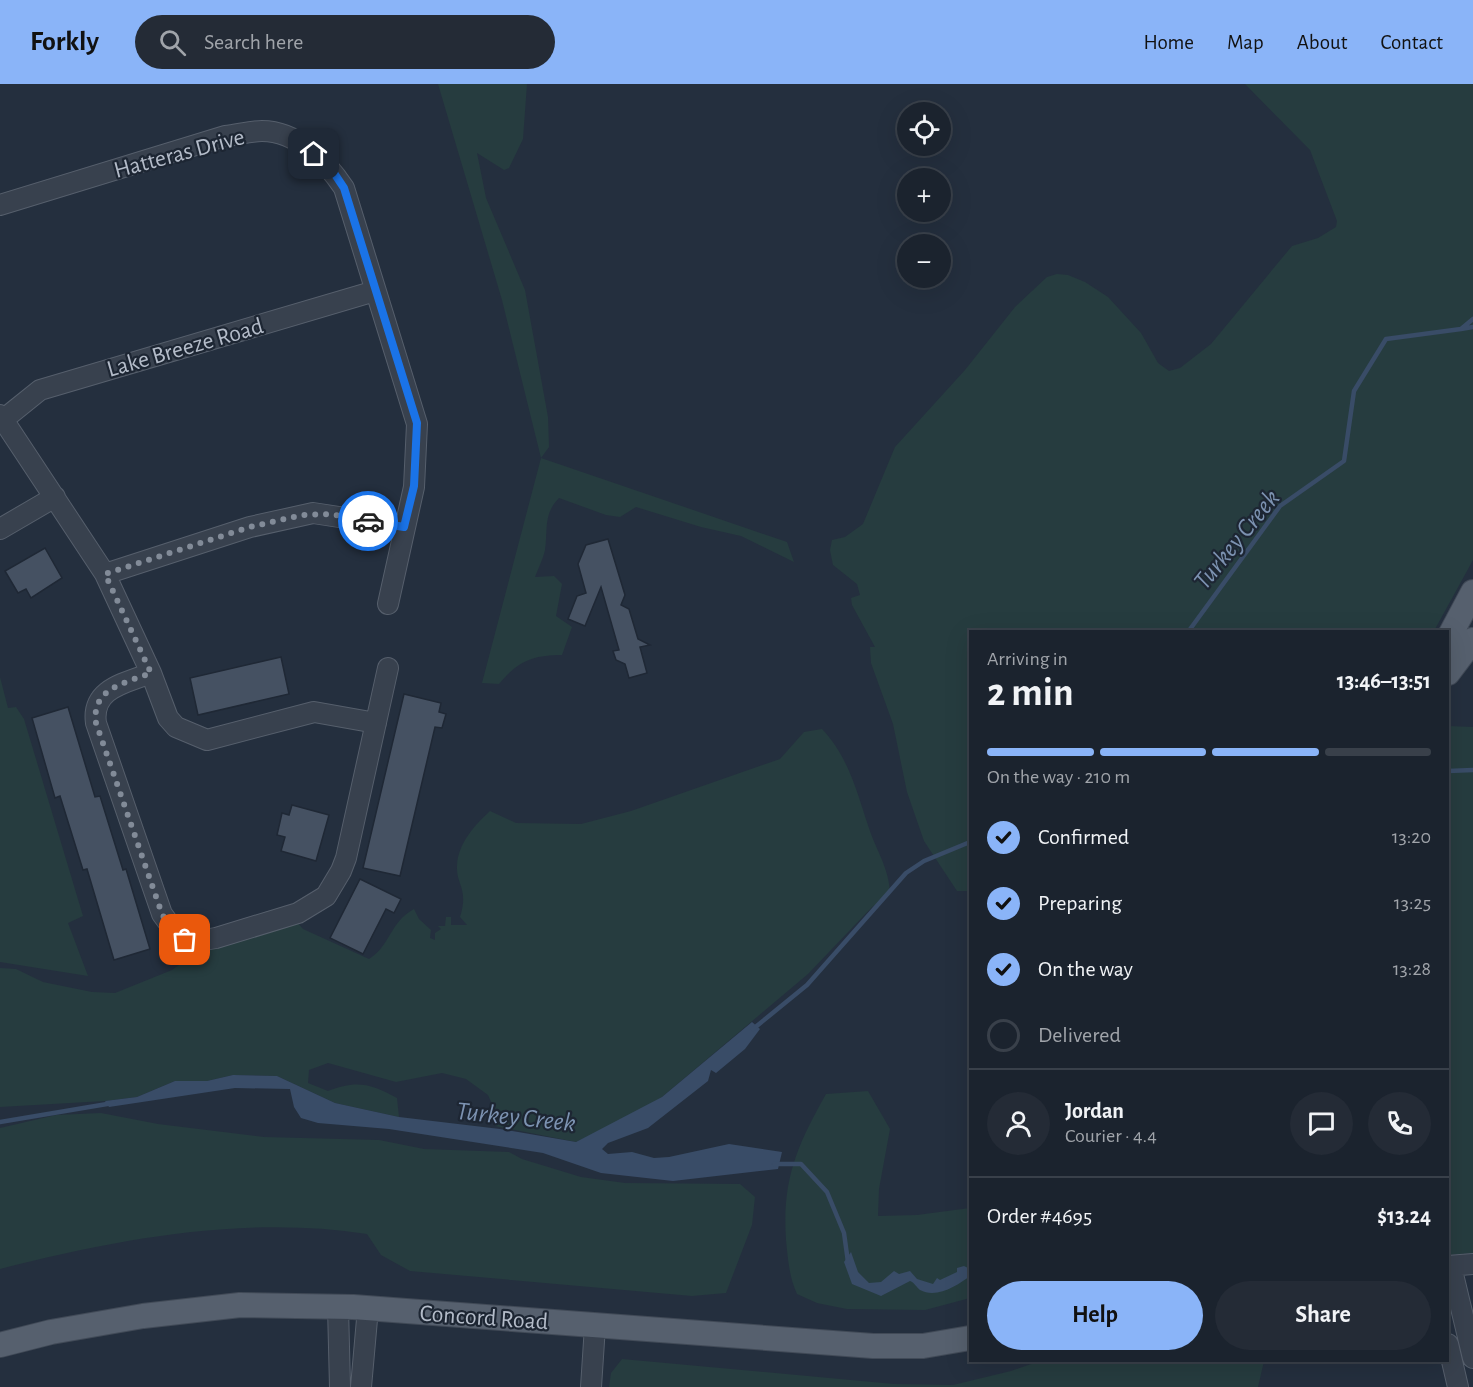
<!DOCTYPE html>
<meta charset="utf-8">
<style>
:root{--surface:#1b232e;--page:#242b36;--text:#f1f3f6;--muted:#a0a4aa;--line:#39404a;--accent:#8ab4f8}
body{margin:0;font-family:"Alegreya Sans",sans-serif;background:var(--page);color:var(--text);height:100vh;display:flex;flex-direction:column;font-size:22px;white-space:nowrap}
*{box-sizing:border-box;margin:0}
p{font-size:20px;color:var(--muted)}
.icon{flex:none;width:33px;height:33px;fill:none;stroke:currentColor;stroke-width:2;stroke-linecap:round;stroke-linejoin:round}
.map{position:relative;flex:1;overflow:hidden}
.panel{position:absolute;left:969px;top:546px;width:480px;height:732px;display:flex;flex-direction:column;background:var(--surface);border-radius:0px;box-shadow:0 6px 24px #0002,0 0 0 2px var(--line)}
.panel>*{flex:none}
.tools{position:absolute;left:897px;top:18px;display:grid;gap:12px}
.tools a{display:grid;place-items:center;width:54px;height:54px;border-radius:50%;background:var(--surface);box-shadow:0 6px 24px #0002,0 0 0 2px var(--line);font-size:30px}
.pin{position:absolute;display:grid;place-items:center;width:51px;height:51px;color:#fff;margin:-26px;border-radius:12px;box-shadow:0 3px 9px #0006}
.courier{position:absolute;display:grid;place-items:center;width:60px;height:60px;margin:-30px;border:4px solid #1a73e8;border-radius:50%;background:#fff;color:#222;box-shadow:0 2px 8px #0007}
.overview em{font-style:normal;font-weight:700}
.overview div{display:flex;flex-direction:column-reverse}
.overview{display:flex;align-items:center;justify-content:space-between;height:102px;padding:0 18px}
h1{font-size:39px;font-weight:700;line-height:45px}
.bar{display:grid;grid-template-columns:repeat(4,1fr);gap:9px 6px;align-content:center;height:72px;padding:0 18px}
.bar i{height:8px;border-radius:4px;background:var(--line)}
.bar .active{background:var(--accent)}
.bar p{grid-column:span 4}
.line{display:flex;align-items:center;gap:15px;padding:0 18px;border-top:2px solid var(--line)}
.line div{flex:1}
.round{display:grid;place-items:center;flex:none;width:63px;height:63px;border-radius:32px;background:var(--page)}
ol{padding:0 18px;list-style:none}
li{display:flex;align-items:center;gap:18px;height:66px}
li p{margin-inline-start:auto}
li .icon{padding:6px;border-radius:50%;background:var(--accent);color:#111;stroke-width:4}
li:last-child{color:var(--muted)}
li i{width:33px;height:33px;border:3px solid var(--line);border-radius:50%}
.button{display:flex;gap:12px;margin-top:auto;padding:12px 18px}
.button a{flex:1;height:69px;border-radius:36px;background:var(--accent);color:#111;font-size:24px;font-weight:700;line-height:69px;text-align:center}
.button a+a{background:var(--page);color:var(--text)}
header{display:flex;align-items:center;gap:36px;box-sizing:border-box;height:84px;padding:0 30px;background:var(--accent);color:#111}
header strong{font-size:28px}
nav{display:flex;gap:33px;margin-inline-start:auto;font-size:21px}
.search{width:420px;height:54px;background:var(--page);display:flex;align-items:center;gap:15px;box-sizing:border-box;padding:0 21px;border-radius:33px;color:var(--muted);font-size:22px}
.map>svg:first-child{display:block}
.green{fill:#263c3f}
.water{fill:#394c67}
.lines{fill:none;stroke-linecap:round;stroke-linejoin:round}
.stream{stroke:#394c67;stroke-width:4.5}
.building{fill:#455162;stroke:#1f2835;stroke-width:1.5}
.minor-casing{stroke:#565f6c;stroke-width:22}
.major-casing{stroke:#414a57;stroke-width:26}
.minor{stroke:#38414e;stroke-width:20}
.major{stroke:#56606e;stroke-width:24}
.done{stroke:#828b98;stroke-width:6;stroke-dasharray:0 10.8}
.route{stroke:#1a73e8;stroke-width:8}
.labels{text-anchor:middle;stroke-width:4.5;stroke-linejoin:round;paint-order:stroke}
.street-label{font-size:24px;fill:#b4bcc9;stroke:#1d2633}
.water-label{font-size:26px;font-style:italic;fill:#7c92b1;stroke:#1d2633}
</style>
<header>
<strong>Forkly</strong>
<div class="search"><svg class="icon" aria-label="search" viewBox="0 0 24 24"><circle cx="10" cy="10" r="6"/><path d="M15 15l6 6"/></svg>Search here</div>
<nav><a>Home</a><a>Map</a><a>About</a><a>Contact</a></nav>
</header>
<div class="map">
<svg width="1473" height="1303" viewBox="0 0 1473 1303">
<rect width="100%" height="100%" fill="#242f3e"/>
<path class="green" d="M438 0H527L523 55 509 84 504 86 477 69 486 114 525 206 548 333 549 363 541 374 787 458 794 478 741 452 701 443 636 423 620 433 606 431 559 414C543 430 548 446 545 466 543 475 538 485 535 493L554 492 562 500 556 532 572 543 562 571C533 571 518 577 499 600L482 599 541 374 502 216Z
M1245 0H1473V476L1434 547 970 548V807H957L924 757 907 708 893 640 871 579 870 563H875L852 521 851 514 860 511 857 500 833 481 830 466 832 456 845 453 863 440 895 363 965 286 1015 223 1047 193 1057 190 1068 191 1085 198 1108 213 1141 249 1158 279 1169 287 1180 284 1211 260 1292 162 1318 154 1336 143 1337 137 1310 66Z
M0 593 8 624 16 623 24 635 83 832 68 839 88 892 0 878Z
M1448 642 1473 643V1169L1448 1171Z
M822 645C850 674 858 713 871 750 879 771 890 788 890 811L872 823 808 890 662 1013 636 1029 576 1058 495 1042 492 1032 494 1024 488 1011 466 995 442 989 396 998 328 979 309 986 308 999 328 1007C355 996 371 999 397 1014L399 1033 335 1019 277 992 233 991 207 997H175L137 1013 105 1017 0 1023V884L16 885 43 898 92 908 115 909 172 886 186 876 192 866 207 864 297 838 303 845 369 875C391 861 389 839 414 825L419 835 431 846 430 854 435 856V849L441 845 438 842H445L446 833H451V841H467L460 833C469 805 456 801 457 782 458 759 475 741 490 727L516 739 581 740 631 727 780 675 804 648Z
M868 1007 890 1045 879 1105 878 1132 917 1131 970 1124V1214L925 1226 847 1225 817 1219 797 1210C789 1192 788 1176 786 1156 782 1095 797 1062 826 1010Z
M101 1029 158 1040 264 1053 379 1056 424 1065 509 1068 522 1075 581 1093 625 1099 740 1100 755 1113 752 1141 726 1209 692 1212 410 1187 381 1171 367 1150C245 1131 118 1155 0 1185V1044L56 1031Z
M622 1275 894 1300 953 1301 1011 1287 1040 1277H1264L1258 1303H609L611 1289Z"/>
<path class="water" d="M752 938 760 945 745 965 716 989 711 986 708 997 648 1044 608 1059 602 1065 608 1070 632 1068 654 1074 669 1073 729 1060 782 1068 778 1085 673 1097 601 1089 543 1069 389 1045 318 1039 301 1034 294 1023 290 1005 235 1004 109 1023 105 1017 137 1013 175 997H207L233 991 277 992 335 1019 399 1033 500 1045 576 1058 662 1013Z
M851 1168 858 1188 869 1199 881 1198 894 1187 899 1190 910 1187 917 1195 933 1200 937 1194 940 1196 957 1188V1184L964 1182 968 1184 970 1182V1192C958 1201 937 1215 920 1206 916 1203 915 1199 910 1197L881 1212 852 1200 844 1178Z"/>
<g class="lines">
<path class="stream" d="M1461 245 1473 243
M1188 548 1280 422 1344 377 1354 307 1386 255 1461 245 1473 235
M1448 687 1473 686
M753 945 807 901 906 789 924 777 970 758
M0 1038 113 1019
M774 1080H801L827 1108 844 1149 848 1178"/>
</g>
<path class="building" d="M608 455 625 511 621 521 629 525 638 555 650 561 640 563 647 589 629 594 625 580 616 576 613 567 619 566 601 503 585 542 568 535 577 512 586 509 578 480 586 461Z
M45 464 62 494 31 514 26 505 18 509 5 487Z
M281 573 289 610 198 631 190 594Z
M404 610 441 619 439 628 446 630 442 644 435 643 400 792 363 784Z
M68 623 95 713 100 712 123 786 126 785 150 865 114 876 87 785 83 786 60 712 55 714 32 634Z
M292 721 329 731 316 777 281 767 285 753 277 751 282 729 289 731Z
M360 795 401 815 394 829 386 825 363 870 330 854Z"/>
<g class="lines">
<defs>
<path id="minor" d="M0 121 225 52C237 51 250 47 262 47 297 47 326 77 344 104L417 340 414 403 388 520
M0 331 105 490 151 589 168 634 176 643 207 656 314 628 376 639
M4 335 40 306 375 207
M0 445 55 413
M105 490 250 443 313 429 404 443
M151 589C126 599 91 604 96 639L162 830 179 853 197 857 216 854 298 829 326 812 341 787 346 774 388 584
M1448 1182 1473 1180
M1451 1182 1473 1274
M338 1223 340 1303
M1448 1260 1458 1303
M361 1303 368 1224
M591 1303 595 1242"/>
<path id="major" d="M1448 555 1473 508
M1448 589 1473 556
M0 1261 51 1248 143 1232 240 1221 353 1223 873 1262H923L970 1254"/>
</defs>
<use href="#minor" class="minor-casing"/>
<use href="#major" class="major-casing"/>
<use href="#minor" class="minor"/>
<use href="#major" class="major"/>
</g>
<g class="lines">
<path class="done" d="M185 856 171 845 162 830 96 639C91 604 126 599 151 589L105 490 250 443 302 431 330 430 368 437"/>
<path class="route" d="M314 70 332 86 344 104 417 339 414 402 404 443 368 437"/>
</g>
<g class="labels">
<g class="street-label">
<text transform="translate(179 69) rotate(-15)" y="8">Hatteras Drive</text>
<text transform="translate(185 263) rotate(-16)" y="8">Lake Breeze Road</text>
<text transform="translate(484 1233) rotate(4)" y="8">Concord Road</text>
</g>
<g class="water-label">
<text transform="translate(1236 455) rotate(-51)" y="9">Turkey Creek</text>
<text transform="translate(516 1032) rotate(6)" y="9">Turkey Creek</text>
</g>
</g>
</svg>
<div class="tools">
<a><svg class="icon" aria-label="locate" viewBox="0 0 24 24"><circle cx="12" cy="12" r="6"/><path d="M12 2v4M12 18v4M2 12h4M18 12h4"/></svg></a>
<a>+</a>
<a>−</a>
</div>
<div class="pin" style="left:185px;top:856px;background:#ea580c"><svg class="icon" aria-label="bag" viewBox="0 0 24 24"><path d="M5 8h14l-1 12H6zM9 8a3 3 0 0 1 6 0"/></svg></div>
<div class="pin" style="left:314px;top:70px;background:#1f2937"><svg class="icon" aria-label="home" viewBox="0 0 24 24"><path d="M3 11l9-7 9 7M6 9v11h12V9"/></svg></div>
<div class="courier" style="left:368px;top:437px"><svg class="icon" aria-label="car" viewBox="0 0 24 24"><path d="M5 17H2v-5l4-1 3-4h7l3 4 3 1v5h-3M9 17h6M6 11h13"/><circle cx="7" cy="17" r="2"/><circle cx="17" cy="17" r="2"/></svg></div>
<section class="panel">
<div class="overview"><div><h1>2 min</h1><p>Arriving in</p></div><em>13:46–13:51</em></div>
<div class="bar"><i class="active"></i><i class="active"></i><i class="active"></i><i></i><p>On the way · 210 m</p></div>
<ol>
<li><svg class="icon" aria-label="check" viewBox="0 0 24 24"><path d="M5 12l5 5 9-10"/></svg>Confirmed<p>13:20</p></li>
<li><svg class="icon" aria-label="check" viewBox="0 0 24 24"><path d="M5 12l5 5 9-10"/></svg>Preparing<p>13:25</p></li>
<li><svg class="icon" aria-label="check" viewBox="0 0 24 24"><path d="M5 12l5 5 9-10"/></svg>On the way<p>13:28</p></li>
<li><i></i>Delivered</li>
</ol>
<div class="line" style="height:108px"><a class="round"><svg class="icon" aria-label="person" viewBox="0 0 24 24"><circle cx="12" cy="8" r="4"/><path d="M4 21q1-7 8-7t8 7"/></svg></a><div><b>Jordan</b><p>Courier · 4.4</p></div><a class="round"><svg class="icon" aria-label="chat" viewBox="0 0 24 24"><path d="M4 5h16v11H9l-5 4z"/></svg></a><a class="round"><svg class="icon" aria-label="phone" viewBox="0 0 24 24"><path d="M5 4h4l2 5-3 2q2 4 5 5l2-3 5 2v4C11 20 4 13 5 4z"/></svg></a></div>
<div class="line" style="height:78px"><div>Order #4695</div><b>$13.24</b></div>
<div class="button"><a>Help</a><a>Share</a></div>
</section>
</div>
